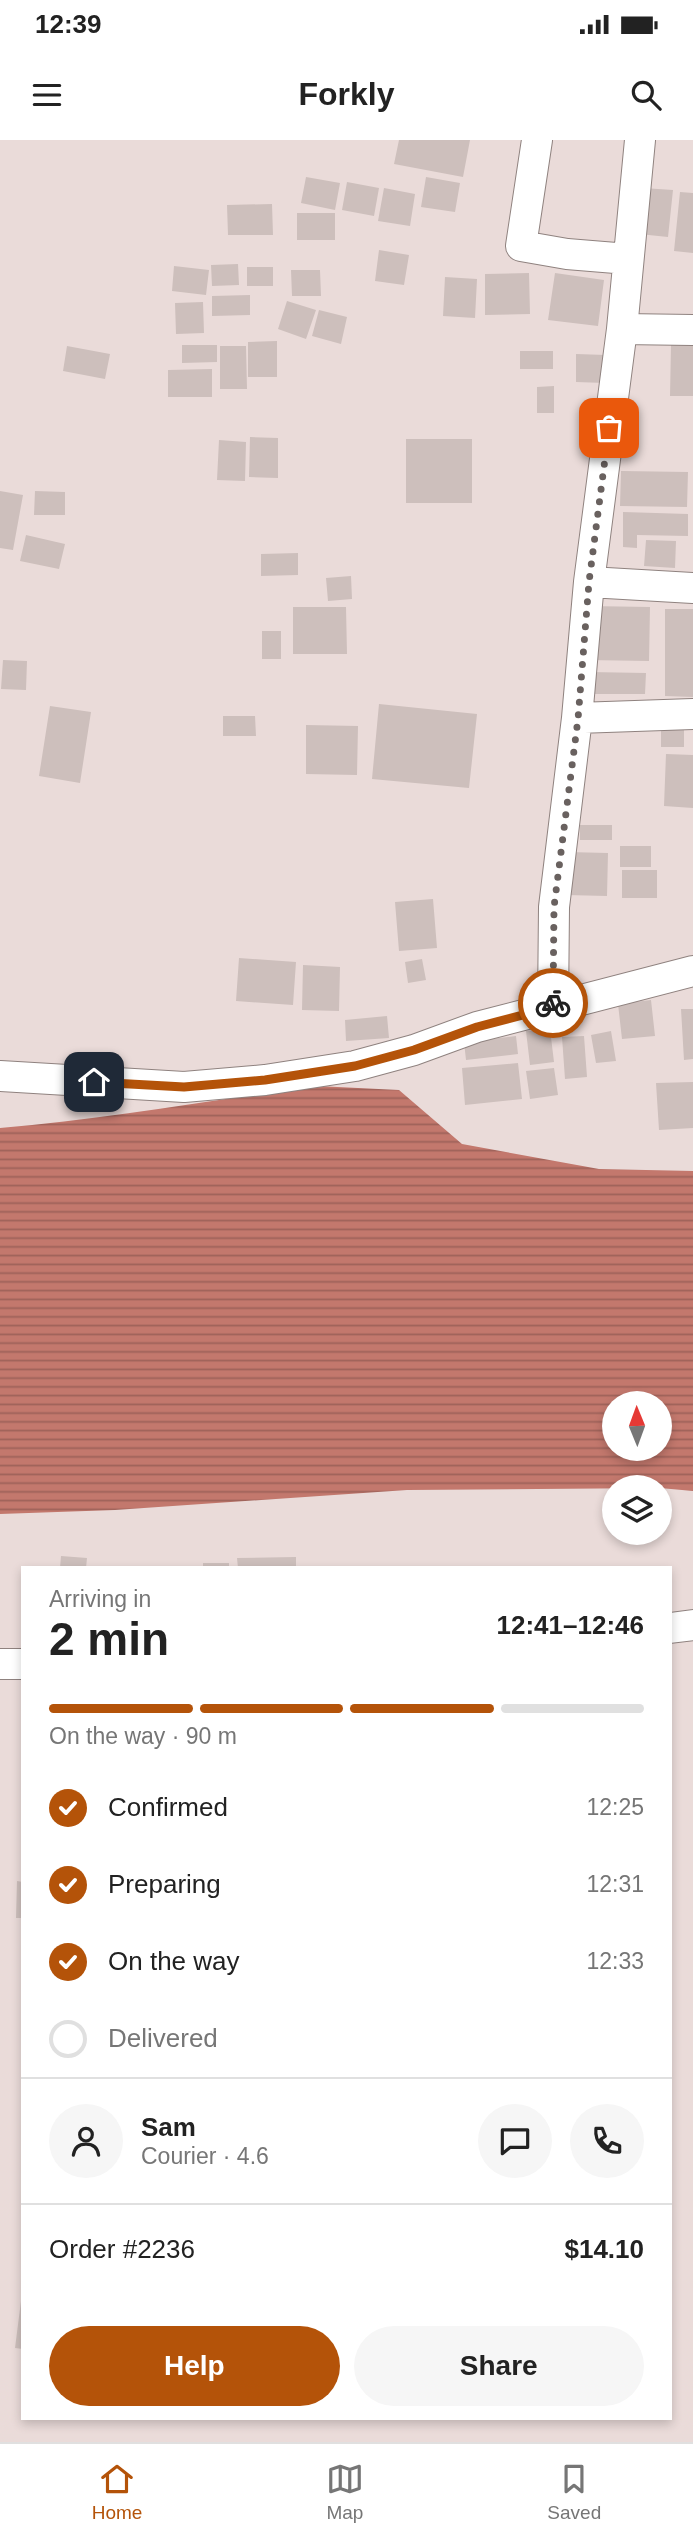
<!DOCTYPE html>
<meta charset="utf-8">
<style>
:root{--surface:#fff;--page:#f6f6f6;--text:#222;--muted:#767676;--line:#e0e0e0;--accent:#b45309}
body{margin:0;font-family:Arial,sans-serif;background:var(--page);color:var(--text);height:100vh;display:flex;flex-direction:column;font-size:26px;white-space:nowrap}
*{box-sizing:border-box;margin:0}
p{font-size:23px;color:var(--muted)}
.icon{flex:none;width:38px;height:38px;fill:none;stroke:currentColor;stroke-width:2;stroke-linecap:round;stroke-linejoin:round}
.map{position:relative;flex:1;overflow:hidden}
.drawer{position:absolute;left:21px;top:1426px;width:651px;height:854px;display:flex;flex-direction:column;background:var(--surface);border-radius:0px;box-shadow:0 4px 10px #0003}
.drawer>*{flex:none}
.needle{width:46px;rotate:359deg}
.controls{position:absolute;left:602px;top:1251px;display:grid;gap:14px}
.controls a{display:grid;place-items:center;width:70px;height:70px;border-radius:50%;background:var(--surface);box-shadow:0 4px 10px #0003;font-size:35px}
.pin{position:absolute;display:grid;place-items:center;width:60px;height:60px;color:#fff;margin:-30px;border-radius:14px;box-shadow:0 4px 10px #0006}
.courier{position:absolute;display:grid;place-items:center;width:70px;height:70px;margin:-35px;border:5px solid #b45309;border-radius:50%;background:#fff;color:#222;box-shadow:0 2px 9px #0007}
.head em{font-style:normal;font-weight:700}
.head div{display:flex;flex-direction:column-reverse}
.head{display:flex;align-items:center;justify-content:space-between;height:119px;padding:0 28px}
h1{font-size:46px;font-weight:700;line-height:52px}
.bar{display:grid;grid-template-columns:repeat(4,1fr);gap:10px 7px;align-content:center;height:84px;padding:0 28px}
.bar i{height:9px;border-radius:5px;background:var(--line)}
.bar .active{background:var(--accent)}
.bar p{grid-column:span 4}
.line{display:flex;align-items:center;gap:18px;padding:0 28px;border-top:2px solid var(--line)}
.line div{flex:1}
.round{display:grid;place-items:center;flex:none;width:74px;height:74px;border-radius:37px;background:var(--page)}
ol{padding:0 28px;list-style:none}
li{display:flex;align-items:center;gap:21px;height:77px}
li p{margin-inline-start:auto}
li .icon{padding:7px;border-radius:50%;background:var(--accent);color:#fff;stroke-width:4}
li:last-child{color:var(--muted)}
li i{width:38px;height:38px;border:4px solid var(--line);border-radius:50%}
.button{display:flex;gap:14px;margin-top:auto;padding:14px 28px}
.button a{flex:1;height:80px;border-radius:42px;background:var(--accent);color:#fff;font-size:28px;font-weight:700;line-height:80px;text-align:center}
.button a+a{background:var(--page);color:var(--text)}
.status{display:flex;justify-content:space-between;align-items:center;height:49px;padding:0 35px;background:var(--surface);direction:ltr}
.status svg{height:19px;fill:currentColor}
header{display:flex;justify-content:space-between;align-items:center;height:91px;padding:0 28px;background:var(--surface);font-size:32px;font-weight:700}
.dock{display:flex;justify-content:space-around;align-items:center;height:98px;border-top:2px solid var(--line);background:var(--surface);font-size:19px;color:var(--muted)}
.dock a{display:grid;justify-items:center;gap:4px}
.dock .active{color:var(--accent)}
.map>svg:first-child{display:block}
.water{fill:url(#water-rules);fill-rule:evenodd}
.building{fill:#cdbfbc}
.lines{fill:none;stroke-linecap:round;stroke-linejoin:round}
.street-casing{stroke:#8f827f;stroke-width:32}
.street{stroke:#fff;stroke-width:30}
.done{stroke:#69615f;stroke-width:7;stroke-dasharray:0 12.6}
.route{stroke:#b45309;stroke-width:9}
</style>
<div class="status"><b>12:39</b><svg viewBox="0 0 49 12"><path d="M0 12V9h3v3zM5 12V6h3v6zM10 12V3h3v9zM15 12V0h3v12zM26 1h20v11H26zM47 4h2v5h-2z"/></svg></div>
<header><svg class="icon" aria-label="menu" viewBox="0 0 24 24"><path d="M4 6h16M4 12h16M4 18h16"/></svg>Forkly<svg class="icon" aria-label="search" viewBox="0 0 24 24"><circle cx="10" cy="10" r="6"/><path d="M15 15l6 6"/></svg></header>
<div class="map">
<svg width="693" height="2302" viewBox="0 0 693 2302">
<defs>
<pattern id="water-rules" width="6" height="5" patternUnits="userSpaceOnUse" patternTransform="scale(1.75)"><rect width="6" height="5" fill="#c3786d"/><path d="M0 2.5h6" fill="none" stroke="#9e6259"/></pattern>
</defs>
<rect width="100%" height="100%" fill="#eadbd9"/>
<path class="water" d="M317 946 399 950 462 1004 599 1029 693 1031V1351L660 1348 407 1350 115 1370 0 1374V988C106 979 211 960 317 946ZM614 1264H660V1309H614Z"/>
<path class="building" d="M399 0H470L463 37 394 24Z
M306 37 340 43 335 70 301 63Z
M426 37 460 43 455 72 421 67Z
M347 42 379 48 374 76 342 70Z
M384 48 415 54 410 86 378 81Z
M643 48 673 50 668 97 639 94Z
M680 52 693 53V113L674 111Z
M272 64 273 95H228L227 65Z
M297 73H335V100H297Z
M379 110 409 115 404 145 375 141Z
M238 124 239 145 212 146 211 125Z
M174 126 209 130 206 155 172 151Z
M247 127H273V146H247Z
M291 130H320L321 156H292Z
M529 133 530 174 485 175V134Z
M555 133 604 140 598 186 548 180Z
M445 137 477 139 475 178 443 176Z
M250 155V175L212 176V156Z
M287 161 316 170 306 199 278 189Z
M203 162 204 193 176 194 175 163Z
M319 170 347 177 341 204 312 196Z
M277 201V237H248V202Z
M182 205H217V222L182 223Z
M671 205H693V256H670Z
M67 206 110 214 105 239 63 231Z
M220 206H246L247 249H220Z
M520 211H553V229H520Z
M576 214 606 215 605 243 576 242Z
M212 229V257H168V230Z
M554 246V273H537V247Z
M250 297 278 298V338L249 337Z
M406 299H472V363H406Z
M219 300 246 302 245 341 217 340Z
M621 331 688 332 687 367 620 366Z
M0 351 23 355 13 410 0 408Z
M35 351 65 352V375H34Z
M623 372 688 374V396L637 395V408L623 407Z
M26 395 65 404 59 429 20 421Z
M646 400 676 401 675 428 644 426Z
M298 413V435L261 436V414Z
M351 436 352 459 328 461 326 438Z
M588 466 650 467 649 521 587 520Z
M293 467H346L347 514H293Z
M665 469H693V557L665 556Z
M262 491H281V519H262Z
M3 520 27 521 26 550 1 549Z
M589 532 646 533 645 554H589Z
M379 564 477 574 469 648 372 639Z
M50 566 91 572 80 643 39 636Z
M223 576H255L256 596H223Z
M306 585 358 586 357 635 306 634Z
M684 586V607H661V587Z
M666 614 693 615V668L664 666Z
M580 685H612V700H580Z
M620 706H651V727H620Z
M567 712 608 713 607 756 566 755Z
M622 730H657V758H622Z
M433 759 437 808 399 811 395 762Z
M239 818 296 822 293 865 236 861Z
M422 819 426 840 408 843 405 822Z
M303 825 340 827 339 871 302 870Z
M651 860 655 896 622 899 618 864Z
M681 869H693V919L684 920Z
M387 876 389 898 346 901 345 880Z
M550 889 554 922 530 925 526 891Z
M611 891 616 921 596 923 591 895Z
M516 896 518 914 466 920 464 902Z
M584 896 587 937 565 939 562 897Z
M518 923 522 959 465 965 462 928Z
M554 928 558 955 530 959 526 931Z
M693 942V988L659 990 656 943Z
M61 1416 87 1418 86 1428H60Z
M296 1417V1428H238L237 1418Z
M203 1423H229V1428H203Z
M17 1741 23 1742V1778H16Z
M21 2161H23V2209L15 2208Z"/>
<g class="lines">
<defs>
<path id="street" d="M537 0 521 106 567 114 628 119
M640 0 622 189 589 442 577 578 693 574
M622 189 693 190
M589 442 693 448
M553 867 554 767 577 578
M0 936 184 947 265 940 355 926 414 910 477 887 693 831
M670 1488 693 1485
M0 1524H23"/>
</defs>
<use href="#street" class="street-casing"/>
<use href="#street" class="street"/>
</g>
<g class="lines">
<path class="done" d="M553 863 554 767 578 579 589 442 609 288"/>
<path class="route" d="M94 942 184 947 265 940 355 926 414 910 477 887 553 867V863"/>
</g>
</svg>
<div class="controls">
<a><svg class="needle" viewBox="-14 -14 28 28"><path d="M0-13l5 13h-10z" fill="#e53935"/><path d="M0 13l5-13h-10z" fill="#767676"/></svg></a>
<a><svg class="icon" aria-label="layers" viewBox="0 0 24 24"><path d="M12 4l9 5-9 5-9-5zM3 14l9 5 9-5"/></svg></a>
</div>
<div class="pin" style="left:609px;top:288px;background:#ea580c"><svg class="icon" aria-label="bag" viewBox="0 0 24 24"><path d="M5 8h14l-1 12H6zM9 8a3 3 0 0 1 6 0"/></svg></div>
<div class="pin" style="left:94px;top:942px;background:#1f2937"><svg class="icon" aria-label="home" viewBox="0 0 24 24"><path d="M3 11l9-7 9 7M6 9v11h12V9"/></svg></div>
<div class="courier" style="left:553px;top:863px"><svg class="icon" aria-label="bike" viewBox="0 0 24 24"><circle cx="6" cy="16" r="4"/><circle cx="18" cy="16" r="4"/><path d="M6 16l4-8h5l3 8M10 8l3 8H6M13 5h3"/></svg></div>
<section class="drawer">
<div class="head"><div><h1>2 min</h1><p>Arriving in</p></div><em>12:41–12:46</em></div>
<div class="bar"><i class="active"></i><i class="active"></i><i class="active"></i><i></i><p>On the way · 90 m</p></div>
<ol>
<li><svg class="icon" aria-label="check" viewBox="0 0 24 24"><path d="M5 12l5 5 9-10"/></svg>Confirmed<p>12:25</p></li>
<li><svg class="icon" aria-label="check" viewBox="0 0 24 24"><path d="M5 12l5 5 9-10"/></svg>Preparing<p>12:31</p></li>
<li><svg class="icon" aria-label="check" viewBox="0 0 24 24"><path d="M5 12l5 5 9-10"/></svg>On the way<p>12:33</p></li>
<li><i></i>Delivered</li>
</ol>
<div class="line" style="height:126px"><a class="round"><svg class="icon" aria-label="person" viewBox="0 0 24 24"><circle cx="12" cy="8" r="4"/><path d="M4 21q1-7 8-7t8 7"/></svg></a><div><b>Sam</b><p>Courier · 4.6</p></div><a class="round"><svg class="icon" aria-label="chat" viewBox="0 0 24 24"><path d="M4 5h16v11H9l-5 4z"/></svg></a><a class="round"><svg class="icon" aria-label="phone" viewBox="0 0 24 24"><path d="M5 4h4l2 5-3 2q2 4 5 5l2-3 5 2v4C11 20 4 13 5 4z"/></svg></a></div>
<div class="line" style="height:91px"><div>Order #2236</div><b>$14.10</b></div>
<div class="button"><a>Help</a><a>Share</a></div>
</section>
</div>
<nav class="dock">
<a class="active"><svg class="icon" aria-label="home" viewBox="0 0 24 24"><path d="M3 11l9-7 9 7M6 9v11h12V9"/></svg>Home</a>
<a><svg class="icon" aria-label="map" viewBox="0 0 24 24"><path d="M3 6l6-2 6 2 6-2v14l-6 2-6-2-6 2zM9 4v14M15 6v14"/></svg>Map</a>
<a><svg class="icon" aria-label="saved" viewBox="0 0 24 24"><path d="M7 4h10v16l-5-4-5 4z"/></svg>Saved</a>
</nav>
